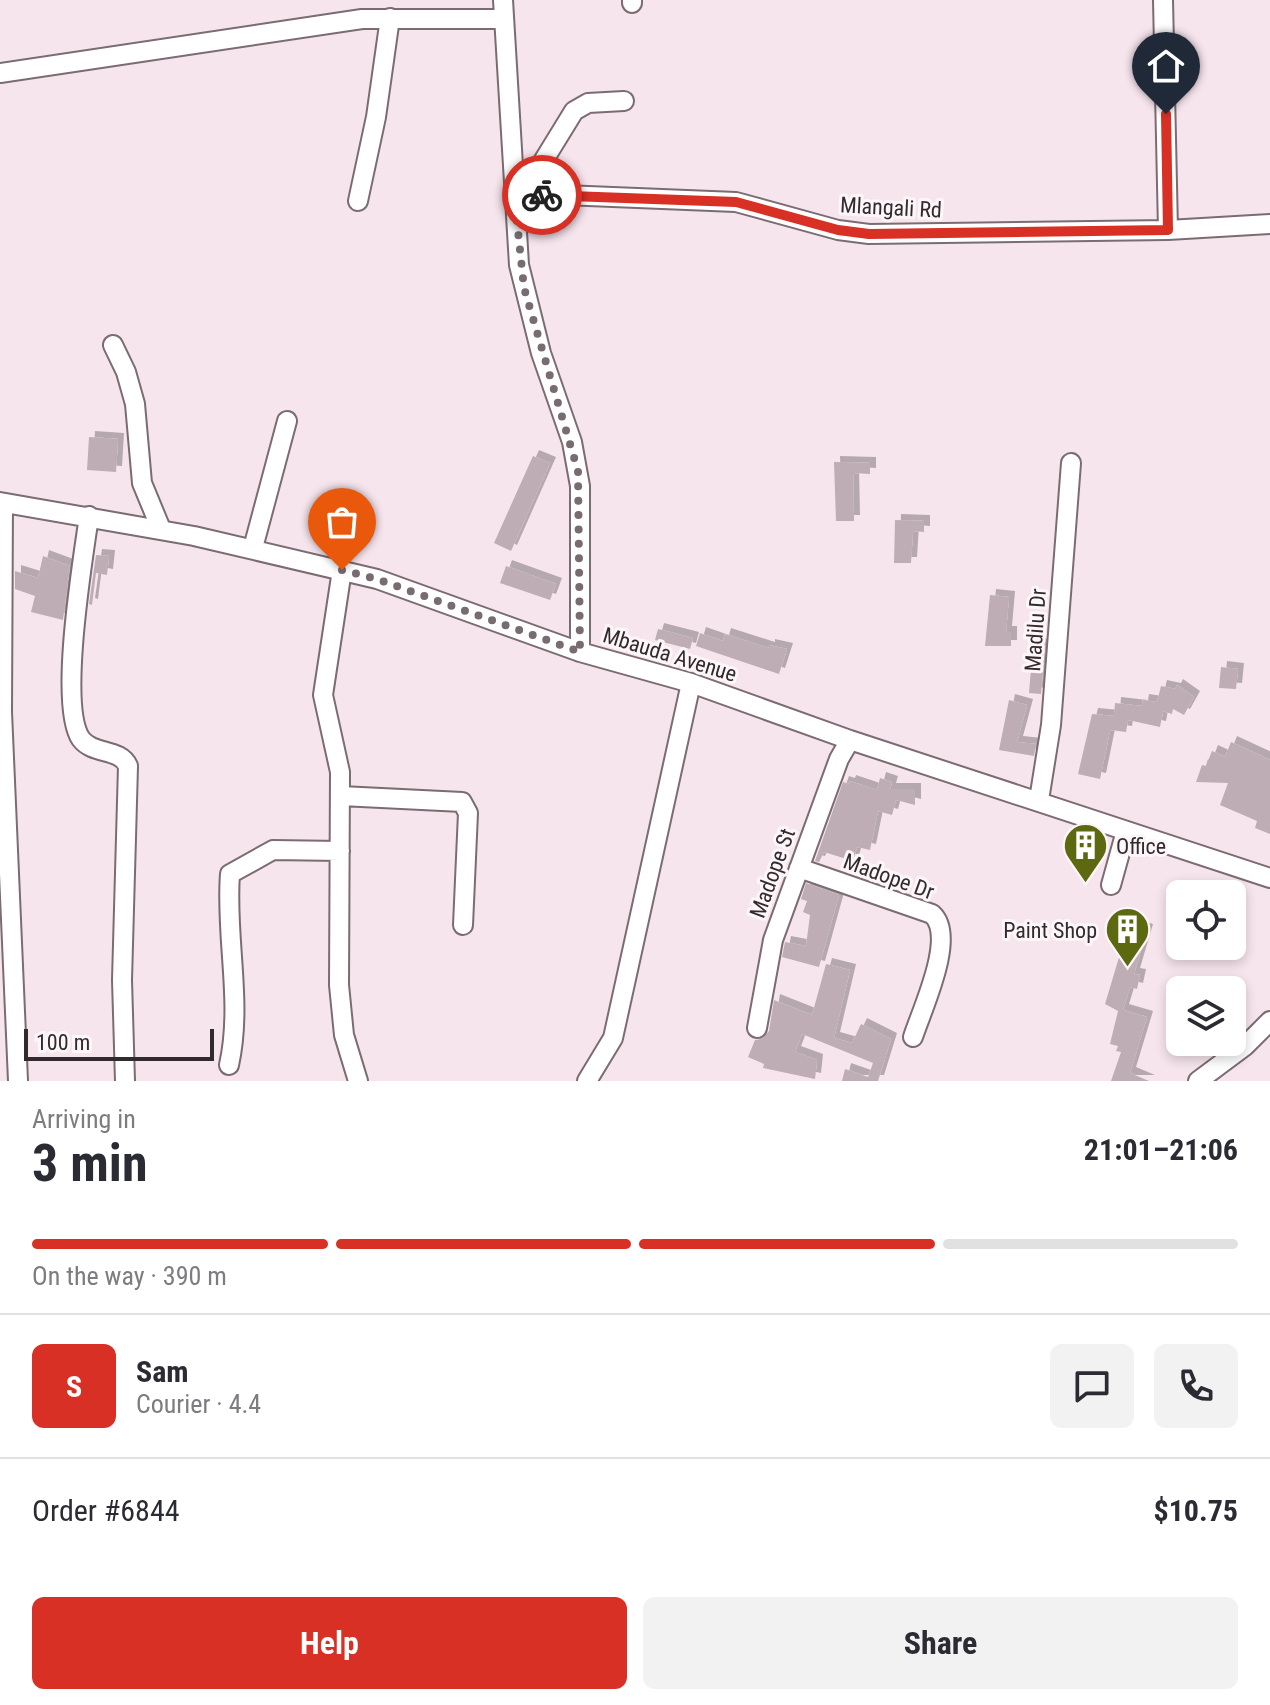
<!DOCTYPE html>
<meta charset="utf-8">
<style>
:root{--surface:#fff;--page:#f2f2f3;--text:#2b2b33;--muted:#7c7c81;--line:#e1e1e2;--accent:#d93025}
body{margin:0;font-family:"Roboto Condensed",sans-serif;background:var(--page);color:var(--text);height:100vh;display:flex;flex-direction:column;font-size:30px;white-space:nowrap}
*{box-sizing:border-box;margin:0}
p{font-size:26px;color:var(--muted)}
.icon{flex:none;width:44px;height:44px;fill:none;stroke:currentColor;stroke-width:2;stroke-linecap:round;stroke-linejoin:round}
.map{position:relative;height:1081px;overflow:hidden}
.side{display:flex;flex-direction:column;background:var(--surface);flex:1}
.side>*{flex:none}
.controls{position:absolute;left:1166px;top:880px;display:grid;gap:16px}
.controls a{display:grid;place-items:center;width:80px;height:80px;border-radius:12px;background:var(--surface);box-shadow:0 4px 12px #0003;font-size:40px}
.scale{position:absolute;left:24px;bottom:20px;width:190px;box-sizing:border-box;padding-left:8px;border:4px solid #322b2e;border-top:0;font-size:22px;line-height:28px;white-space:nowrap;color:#322b2e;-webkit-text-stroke:6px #fdf6f9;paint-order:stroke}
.pin{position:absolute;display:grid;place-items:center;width:68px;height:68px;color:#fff;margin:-82px -34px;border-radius:50% 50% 50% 0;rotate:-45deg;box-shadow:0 0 8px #0007}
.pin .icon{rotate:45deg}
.courier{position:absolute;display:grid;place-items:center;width:80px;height:80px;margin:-40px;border:6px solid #d93025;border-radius:50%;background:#fff;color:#222;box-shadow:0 2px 10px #0007}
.summary em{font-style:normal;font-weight:700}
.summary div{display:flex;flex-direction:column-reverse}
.summary{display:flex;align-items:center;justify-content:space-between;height:136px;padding:0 32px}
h1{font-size:52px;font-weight:700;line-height:60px}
.bar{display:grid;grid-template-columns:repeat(4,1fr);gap:12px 8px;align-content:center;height:96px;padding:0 32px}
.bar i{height:10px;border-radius:6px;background:var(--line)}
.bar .selected{background:var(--accent)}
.bar p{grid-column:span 4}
.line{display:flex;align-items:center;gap:20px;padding:0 32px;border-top:2px solid var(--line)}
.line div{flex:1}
.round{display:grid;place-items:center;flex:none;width:84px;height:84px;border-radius:12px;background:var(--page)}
.primary-button{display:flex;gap:16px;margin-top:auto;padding:16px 32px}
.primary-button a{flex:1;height:92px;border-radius:12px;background:var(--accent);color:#fff;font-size:32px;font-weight:700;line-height:92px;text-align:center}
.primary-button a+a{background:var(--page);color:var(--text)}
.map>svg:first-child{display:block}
.building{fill:#beadb5;filter:url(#shadow)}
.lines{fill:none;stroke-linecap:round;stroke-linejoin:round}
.minor-casing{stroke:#7b6b73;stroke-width:22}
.minor{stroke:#fff;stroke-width:18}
.done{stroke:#776c71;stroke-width:8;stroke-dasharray:0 14.4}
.route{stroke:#d93025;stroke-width:10}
.labels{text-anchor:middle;stroke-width:6;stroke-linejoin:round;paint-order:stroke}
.street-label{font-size:22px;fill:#322b2e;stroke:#fdf6f9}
.poi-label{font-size:22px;fill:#322b2e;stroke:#fdf6f9;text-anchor:start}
</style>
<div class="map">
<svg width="1270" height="1081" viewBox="0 0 1270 1081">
<defs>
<filter id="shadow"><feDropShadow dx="6" dy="-6" stdDeviation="0" flood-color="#0004"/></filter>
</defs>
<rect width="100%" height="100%" fill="#f7e5ee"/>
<path class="building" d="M89 437 118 439 116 472 87 470Z
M533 456 550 463 511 551 494 543Z
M834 462 870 463V474L853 473 854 521H836Z
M895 520 924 521V532L913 531 911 563H894Z
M96 555 109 556 107 575 96 573 92 605 89 604Z
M43 556 70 566 63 620 31 612 35 596 15 589V571L38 578Z
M506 566 556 584 550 600 500 583Z
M990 595 1009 597 1006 632H1011V646H985Z
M658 629 693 638 690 649 655 640Z
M700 633 723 641 725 634 769 648V645L787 649 779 674 696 646Z
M1033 644 1045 645 1041 694 1029 693Z
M1221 667 1238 669 1236 689 1219 688Z
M1177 685 1194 697 1184 715 1173 709 1172 714 1163 711 1160 727 1128 720 1126 732 1110 730 1100 779 1078 774 1092 714 1114 716 1115 703 1142 706 1143 700 1157 702 1161 686 1175 689Z
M1009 700 1027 705 1017 742 1036 744 1034 756 999 750Z
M1231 742 1270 760V834L1255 828 1257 821 1220 805 1228 783 1196 782 1202 765 1206 766 1212 751 1225 757Z
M880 778 892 782 890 789H915V805L896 800 892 815 878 811 870 850 857 847 853 861 824 852 819 862 815 861 843 782 849 784 850 781 877 790Z
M806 883 839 895 819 967 782 957 785 942 806 946 810 915 803 912 807 901 801 899Z
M1129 924 1147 930 1134 974 1140 975 1137 989 1130 987 1123 1010 1147 1017 1130 1073 1149 1081H1111L1121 1052 1116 1051 1118 1046 1110 1044 1118 1011 1105 1004Z
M826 964 850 970 834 1038 852 1043 861 1024 891 1039 878 1081H842L845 1069 868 1077 873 1063 802 1034 795 1052 817 1060 815 1079 763 1068 764 1064 748 1057 755 1040 762 1039 769 1031 774 1000 812 1015Z"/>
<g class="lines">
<defs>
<path id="minor" d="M503 0 519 265 541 353 572 442 580 486V652
M1163 0 1168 230
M632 3V0
M0 73 362 19H503
M514 193 736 202 838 230 869 234 1168 230 1270 224
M523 194 574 111 588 103 624 101
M358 201 376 117 390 18
M113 345 126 372 135 404 142 483 161 529
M0 502 194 536 377 579 580 652 691 683 850 740 1270 878
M3 503 2 712 18 1081
M89 516C83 559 58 706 81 739 93 755 120 748 128 766L122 980 125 1081
M253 548 287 421
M342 570 323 695 340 772 339 985 344 1035 358 1081
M341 796 462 802 468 813 463 925
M1039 800 1051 725 1071 463
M799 868 932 914C957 936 922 1009 913 1037
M1111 885 1126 831
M757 1028 773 940 839 759 850 740
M229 1065C243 1002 225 937 230 874L273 850 340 851
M587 1081 613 1038 691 683
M1198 1081 1245 1046 1270 1021"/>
</defs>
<use href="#minor" class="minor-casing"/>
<use href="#minor" class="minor"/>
</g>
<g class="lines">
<path class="done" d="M342 570 377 579 580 652 578 471 524 288 514 193 542 195"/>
<path class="route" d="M542 195 736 202 838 230 869 234 1168 230 1166 114"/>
</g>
<defs>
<symbol id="building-pin" viewBox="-11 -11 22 30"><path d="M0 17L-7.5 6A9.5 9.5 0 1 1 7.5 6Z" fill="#5c6911" stroke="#fdf6f9"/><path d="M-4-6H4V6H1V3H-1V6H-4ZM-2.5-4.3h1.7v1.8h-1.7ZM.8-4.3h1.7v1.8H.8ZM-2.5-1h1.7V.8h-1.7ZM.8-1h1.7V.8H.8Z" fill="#fff"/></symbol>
</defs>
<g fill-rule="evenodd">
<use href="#building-pin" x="1060" y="820" width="51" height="69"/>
<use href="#building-pin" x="1102" y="904" width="51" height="69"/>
</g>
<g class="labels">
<g class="street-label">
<text transform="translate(891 207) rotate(3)" y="8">Mlangali Rd</text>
<text transform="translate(1035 630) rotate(-86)" y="8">Madilu Dr</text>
<text transform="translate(670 654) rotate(17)" y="8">Mbauda Avenue</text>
<text transform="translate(772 873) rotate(-70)" y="8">Madope St</text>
<text transform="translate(889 876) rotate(20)" y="8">Madope Dr</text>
</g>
<g class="poi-label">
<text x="1116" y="854">Office</text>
<text x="1097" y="938" text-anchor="end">Paint Shop</text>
</g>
</g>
</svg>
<div class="controls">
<a><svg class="icon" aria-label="locate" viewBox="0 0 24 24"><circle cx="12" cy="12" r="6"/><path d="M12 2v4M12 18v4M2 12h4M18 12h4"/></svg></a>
<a><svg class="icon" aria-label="layers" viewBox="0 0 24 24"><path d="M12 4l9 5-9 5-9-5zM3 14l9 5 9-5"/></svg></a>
</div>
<div class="scale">100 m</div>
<div class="pin" style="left:342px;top:570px;background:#ea580c"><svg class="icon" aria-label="bag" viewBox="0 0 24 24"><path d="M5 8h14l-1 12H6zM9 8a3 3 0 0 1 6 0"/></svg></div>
<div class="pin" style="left:1166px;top:114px;background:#1f2937"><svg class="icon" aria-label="home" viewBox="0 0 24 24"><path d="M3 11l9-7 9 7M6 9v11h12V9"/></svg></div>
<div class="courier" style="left:542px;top:195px"><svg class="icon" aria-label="bike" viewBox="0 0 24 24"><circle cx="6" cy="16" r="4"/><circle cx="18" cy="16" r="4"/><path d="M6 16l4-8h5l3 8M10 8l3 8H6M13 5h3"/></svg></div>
</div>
<section class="side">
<div class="summary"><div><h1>3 min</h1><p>Arriving in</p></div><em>21:01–21:06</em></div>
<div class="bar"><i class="selected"></i><i class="selected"></i><i class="selected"></i><i></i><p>On the way · 390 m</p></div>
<div class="line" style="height:144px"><b class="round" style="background:var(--accent);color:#fff">S</b><div><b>Sam</b><p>Courier · 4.4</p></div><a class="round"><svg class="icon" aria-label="chat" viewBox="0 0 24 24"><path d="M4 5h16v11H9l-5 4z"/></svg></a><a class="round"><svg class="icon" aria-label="phone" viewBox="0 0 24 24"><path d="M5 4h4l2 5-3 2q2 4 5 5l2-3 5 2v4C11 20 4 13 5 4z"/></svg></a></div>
<div class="line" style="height:104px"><div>Order #6844</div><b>$10.75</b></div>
<div class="primary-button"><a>Help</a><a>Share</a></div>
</section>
